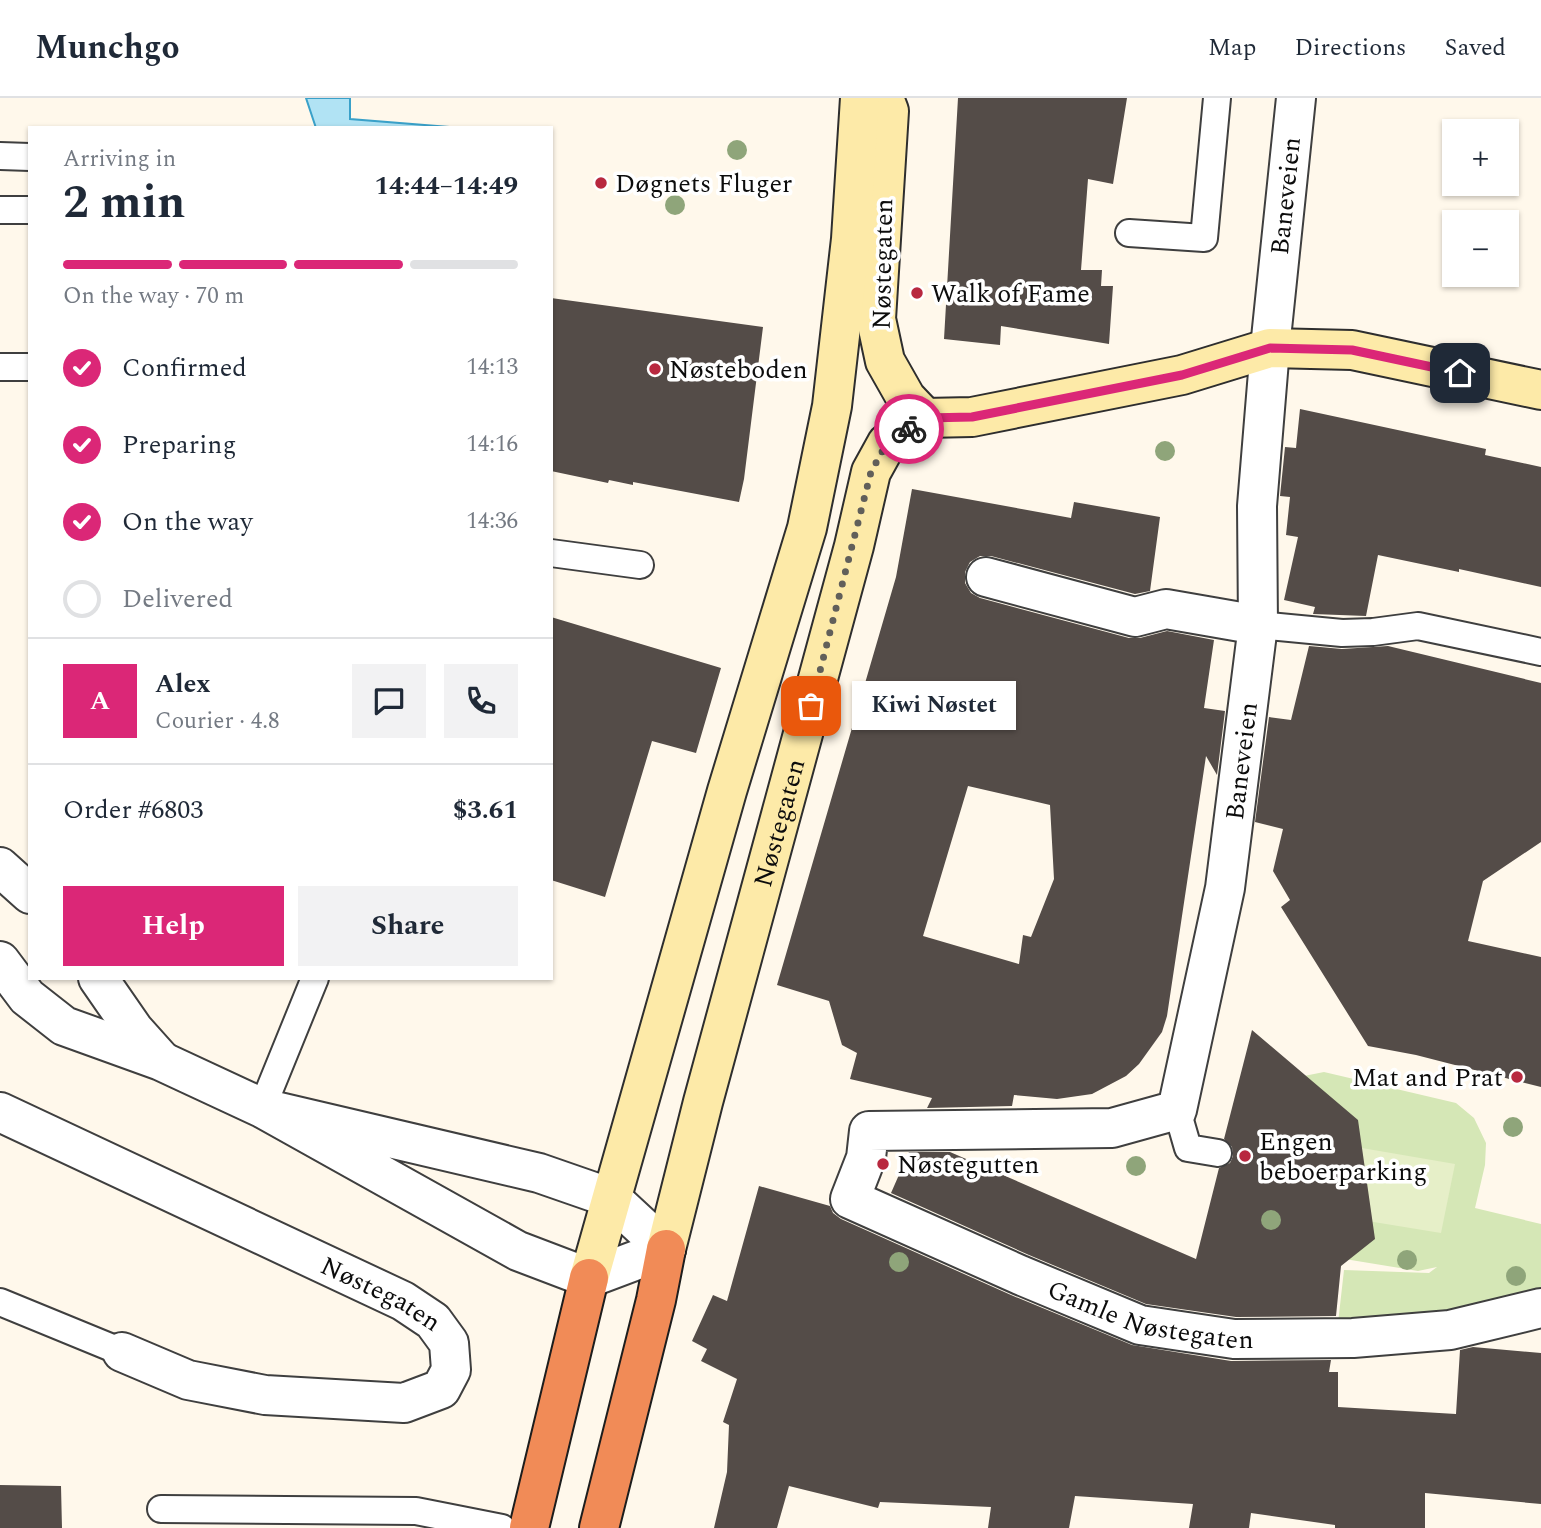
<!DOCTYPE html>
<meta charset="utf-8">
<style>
:root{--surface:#fff;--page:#f2f2f3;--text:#1f2937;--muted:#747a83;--line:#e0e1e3;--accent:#db2777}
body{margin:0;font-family:Spectral,serif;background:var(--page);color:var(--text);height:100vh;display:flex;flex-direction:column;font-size:26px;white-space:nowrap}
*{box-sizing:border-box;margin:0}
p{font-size:23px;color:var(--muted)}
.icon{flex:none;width:38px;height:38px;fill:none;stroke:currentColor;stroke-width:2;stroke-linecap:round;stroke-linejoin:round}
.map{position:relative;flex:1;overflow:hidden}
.panel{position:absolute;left:28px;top:28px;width:525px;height:854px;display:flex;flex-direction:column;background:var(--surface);border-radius:0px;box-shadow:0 2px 5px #0004}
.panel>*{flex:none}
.controls{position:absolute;left:1442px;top:21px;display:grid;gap:14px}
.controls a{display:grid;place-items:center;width:77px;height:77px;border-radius:0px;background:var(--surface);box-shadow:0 2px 5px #0004;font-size:35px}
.pin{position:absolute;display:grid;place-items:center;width:60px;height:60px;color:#fff;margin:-30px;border-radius:14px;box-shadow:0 4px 10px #0006}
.courier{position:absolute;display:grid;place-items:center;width:70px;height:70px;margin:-35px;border:5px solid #db2777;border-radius:50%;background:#fff;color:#222;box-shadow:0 2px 9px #0007}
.bubble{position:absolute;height:49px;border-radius:0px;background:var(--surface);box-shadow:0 2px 5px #0004;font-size:23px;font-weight:700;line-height:49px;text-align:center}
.head em{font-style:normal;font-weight:700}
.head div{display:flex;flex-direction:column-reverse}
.head{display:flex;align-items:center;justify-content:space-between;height:119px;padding:0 35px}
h1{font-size:46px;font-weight:700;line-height:52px}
.bar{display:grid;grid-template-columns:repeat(4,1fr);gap:10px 7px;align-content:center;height:84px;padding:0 35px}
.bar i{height:9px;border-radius:5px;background:var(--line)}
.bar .current{background:var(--accent)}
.bar p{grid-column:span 4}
.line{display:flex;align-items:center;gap:18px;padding:0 35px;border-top:2px solid var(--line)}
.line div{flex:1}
.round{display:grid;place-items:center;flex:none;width:74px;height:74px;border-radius:0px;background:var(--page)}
ol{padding:0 35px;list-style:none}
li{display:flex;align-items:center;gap:21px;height:77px}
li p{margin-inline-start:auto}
li .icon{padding:7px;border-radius:50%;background:var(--accent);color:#fff;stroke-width:4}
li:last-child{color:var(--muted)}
li i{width:38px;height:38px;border:4px solid var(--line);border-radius:50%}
.button{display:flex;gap:14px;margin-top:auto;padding:14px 35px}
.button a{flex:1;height:80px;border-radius:0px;background:var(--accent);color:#fff;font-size:28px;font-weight:700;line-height:80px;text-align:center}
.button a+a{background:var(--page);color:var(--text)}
header{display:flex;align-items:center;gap:42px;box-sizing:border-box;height:98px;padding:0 35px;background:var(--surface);border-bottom:2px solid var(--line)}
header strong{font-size:33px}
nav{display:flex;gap:38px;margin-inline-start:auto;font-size:24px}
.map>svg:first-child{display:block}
.green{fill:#d5e7b6}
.pitch{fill:#e6efc8}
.water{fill:#b1e3f4;stroke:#3aa1c9;stroke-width:2}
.building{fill:#544c48;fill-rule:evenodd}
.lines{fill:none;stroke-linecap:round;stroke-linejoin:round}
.lane-casing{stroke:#3f3f3f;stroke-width:30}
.street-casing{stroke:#3f3f3f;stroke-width:42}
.secondary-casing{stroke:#2e2e2e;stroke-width:42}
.highway-casing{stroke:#1d1d1d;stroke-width:42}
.lane{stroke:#fff;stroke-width:26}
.street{stroke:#fff;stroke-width:38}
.secondary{stroke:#fdeaa8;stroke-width:38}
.highway{stroke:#f18b57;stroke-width:38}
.tree{fill:#8fa57a}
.done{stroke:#615f5a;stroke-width:7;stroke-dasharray:0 12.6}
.route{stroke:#db2777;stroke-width:9}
.poi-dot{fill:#b8283f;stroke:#fff;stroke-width:2.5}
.labels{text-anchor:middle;stroke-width:7;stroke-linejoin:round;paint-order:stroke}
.poi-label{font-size:26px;fill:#0c0c0c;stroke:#fff;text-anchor:start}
.street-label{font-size:26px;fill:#0c0c0c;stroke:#fff}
</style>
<header>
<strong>Munchgo</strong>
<nav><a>Map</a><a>Directions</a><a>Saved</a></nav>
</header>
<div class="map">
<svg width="1541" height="1430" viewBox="0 0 1541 1430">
<rect width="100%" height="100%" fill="#fff8eb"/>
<path class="green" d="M1324 974 1456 1005 1474 1020 1486 1045 1485 1067 1475 1110 1541 1126V1204L1337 1234 1344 1172 1429 1175 1437 1169 1418 1173 1259 1147 1304 978Z"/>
<path class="pitch" d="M1298 1039 1455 1066 1441 1135 1282 1109Z"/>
<path class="water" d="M306 0H350V21L462 30H316Z"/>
<path class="building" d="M958 0H1127L1113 86 1088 81 1081 172H1102L1101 188H1113L1109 246 1001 228 1000 247 944 241Z
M551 200 763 229 744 381 739 404 633 384V387L609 382 608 385 551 373Z
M1300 311 1486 351 1485 357 1541 369V489L1459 471V474L1378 457 1366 518 1313 516 1315 509 1284 502 1298 439 1286 437 1290 399 1280 398 1285 349 1296 350Z
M912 391 1071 420 1074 404 1160 419 1150 493 1135 496 991 458H980L970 464 965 474V485L971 495 980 500 1129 540H1140L1167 533 1214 542 1204 610 1225 613 1217 677 1206 658 1167 918 1162 934 1139 966 1126 978 1092 996 1057 1001 1014 997 1012 1008 927 1010 932 1000 850 981 857 955 842 947 829 903 777 887 896 479ZM968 688 1050 707 1054 781 1031 839 1023 837 1019 866 923 838Z
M551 519 721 570 696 655 652 643 605 799 551 782Z
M1309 548 1342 551 1388 548 1541 585V744L1483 783 1468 843 1541 859V989L1416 957 1368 948 1281 809 1290 802 1273 773 1283 731 1255 724 1269 619 1291 622Z
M1252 932 1358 1022 1375 1141 1341 1168 1336 1218 1236 1219 1146 1206 1029 1157 891 1095 909 1054H950L1196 1161 1219 1070 1230 1065 1233 1058 1232 1049 1224 1041Z
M759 1088 830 1108 833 1115 841 1121 1011 1197 1132 1247 1231 1263 1331 1262 1329 1274H1338V1309L1456 1316 1460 1252 1473 1249 1541 1255V1406L1425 1395V1430H1335V1427L1251 1415 1249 1430H1189L1193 1406 1075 1398 1069 1430H988L991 1409 880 1404 878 1410 789 1388 777 1430H714L727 1374 729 1327 723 1324 737 1281 701 1263 707 1251 692 1243 713 1197 727 1203Z
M0 1387 61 1388 62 1430H0Z"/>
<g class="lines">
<defs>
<path id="lane" d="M0 58 30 59
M0 112H30
M1129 135 1204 140 1217 0
M0 269H30
M551 455 640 467
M1258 527 1342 535 1373 534 1418 528 1541 554
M262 1010 315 880
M1177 1012 1188 1050 1218 1055
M0 1204 122 1254
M161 1411 416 1413 502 1430"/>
<g id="street">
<path id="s1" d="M1296 0 1270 250 1257 408 1258 527 1225 790 1177 1012 1112 1030 869 1033 866 1060 850 1101 1020 1177 1140 1227 1234 1241 1353 1240 1450 1232 1541 1210"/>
<path d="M986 479 1135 519 1166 511 1258 527"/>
<path d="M0 769 30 796"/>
<path d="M0 863 27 899 64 928 161 963 262 1010 518 1153 589 1180 666 1151 611 1100 539 1075 262 1010"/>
<path d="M98 880 134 932 160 961"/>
<path id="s2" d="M0 1014 403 1203 433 1223 449 1245 451 1272 441 1291 404 1305 265 1297 188 1282 122 1254"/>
</g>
<g id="secondary">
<path d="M884 0 889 13 876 221 885 263 906 300 925 320"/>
<path d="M925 320 972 319 1182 277 1270 250 1352 252 1541 292"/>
<path id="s3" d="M666 1151 703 1004 854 448 871 374 887 345 925 320"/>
<path d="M589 1180 727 693 807 430 832 308 851 141 860 0"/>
</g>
<path id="highway" d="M529 1430 589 1180
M599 1430 656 1202 666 1151"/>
</defs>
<use href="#lane" class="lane-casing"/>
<use href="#street" class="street-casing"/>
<use href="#secondary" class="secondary-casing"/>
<use href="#highway" class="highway-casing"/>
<use href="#lane" class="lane"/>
<use href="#street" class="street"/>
<use href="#secondary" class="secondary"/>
<use href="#highway" class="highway"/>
</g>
<g class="tree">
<circle cx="737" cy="52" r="10"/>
<circle cx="675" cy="107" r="10"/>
<circle cx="1165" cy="353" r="10"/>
<circle cx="1513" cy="1029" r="10"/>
<circle cx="1136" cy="1068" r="10"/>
<circle cx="1271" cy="1122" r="10"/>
<circle cx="1407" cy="1162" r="10"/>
<circle cx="899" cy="1164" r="10"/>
<circle cx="1516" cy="1178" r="10"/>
</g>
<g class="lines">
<path class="done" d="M811 608 871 374 887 345 909 331"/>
<path class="route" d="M909 331 925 320 972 319 1182 277 1270 250 1352 252 1460 275"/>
</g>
<g class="poi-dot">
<circle cx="601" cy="85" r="7"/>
<circle cx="917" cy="195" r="7"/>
<circle cx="655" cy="271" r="7"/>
<circle cx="1517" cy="979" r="7"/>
<circle cx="1245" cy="1058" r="7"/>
<circle cx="883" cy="1066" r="7"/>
</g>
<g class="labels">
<g class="poi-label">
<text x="615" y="94">Døgnets Fluger</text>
<text x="931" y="204">Walk of Fame</text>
<text x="669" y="280">Nøsteboden</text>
<text x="1503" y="988" text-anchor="end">Mat and Prat</text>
<text x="1259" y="1052">Engen<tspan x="1259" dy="30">beboerparking</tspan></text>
<text x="897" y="1075">Nøstegutten</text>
</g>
<g class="street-label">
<text transform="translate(1285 98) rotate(-84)" y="9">Baneveien</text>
<text transform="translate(882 166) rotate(-89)" y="9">Nøstegaten</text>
<text transform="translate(1241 663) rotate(-83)" y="9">Baneveien</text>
<text dy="9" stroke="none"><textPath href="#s3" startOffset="441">Nøstegaten</textPath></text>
<text dy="9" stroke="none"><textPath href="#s2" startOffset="422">Nøstegaten</textPath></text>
<text dy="9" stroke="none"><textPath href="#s1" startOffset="1727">Gamle Nøstegaten</textPath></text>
</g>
</g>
</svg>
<div class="controls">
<a>+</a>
<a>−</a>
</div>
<div class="pin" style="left:811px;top:608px;background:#ea580c"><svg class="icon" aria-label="bag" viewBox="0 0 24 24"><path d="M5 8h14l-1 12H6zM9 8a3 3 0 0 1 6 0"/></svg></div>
<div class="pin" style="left:1460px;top:275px;background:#1f2937"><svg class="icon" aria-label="home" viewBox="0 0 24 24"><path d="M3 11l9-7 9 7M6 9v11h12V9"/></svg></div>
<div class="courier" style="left:909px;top:331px"><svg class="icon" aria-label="bike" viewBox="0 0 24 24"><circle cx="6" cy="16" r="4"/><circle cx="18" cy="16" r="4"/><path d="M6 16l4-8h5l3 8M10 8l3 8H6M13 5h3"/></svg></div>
<div class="bubble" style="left:852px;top:583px;width:164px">Kiwi Nøstet</div>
<section class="panel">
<div class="head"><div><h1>2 min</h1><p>Arriving in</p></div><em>14:44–14:49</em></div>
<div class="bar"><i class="current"></i><i class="current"></i><i class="current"></i><i></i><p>On the way · 70 m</p></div>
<ol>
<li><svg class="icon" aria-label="check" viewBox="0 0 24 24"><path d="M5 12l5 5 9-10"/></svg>Confirmed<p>14:13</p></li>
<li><svg class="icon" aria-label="check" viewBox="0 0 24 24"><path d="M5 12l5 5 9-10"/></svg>Preparing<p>14:16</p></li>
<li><svg class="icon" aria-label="check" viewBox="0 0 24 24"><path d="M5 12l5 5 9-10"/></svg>On the way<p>14:36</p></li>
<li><i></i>Delivered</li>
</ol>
<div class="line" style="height:126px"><b class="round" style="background:var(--accent);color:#fff">A</b><div><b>Alex</b><p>Courier · 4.8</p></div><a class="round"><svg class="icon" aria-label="chat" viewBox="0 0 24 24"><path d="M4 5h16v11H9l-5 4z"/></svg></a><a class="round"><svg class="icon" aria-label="phone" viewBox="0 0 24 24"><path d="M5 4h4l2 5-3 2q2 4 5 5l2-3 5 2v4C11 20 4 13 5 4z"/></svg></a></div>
<div class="line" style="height:91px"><div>Order #6803</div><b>$3.61</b></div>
<div class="button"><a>Help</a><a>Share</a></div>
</section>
</div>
